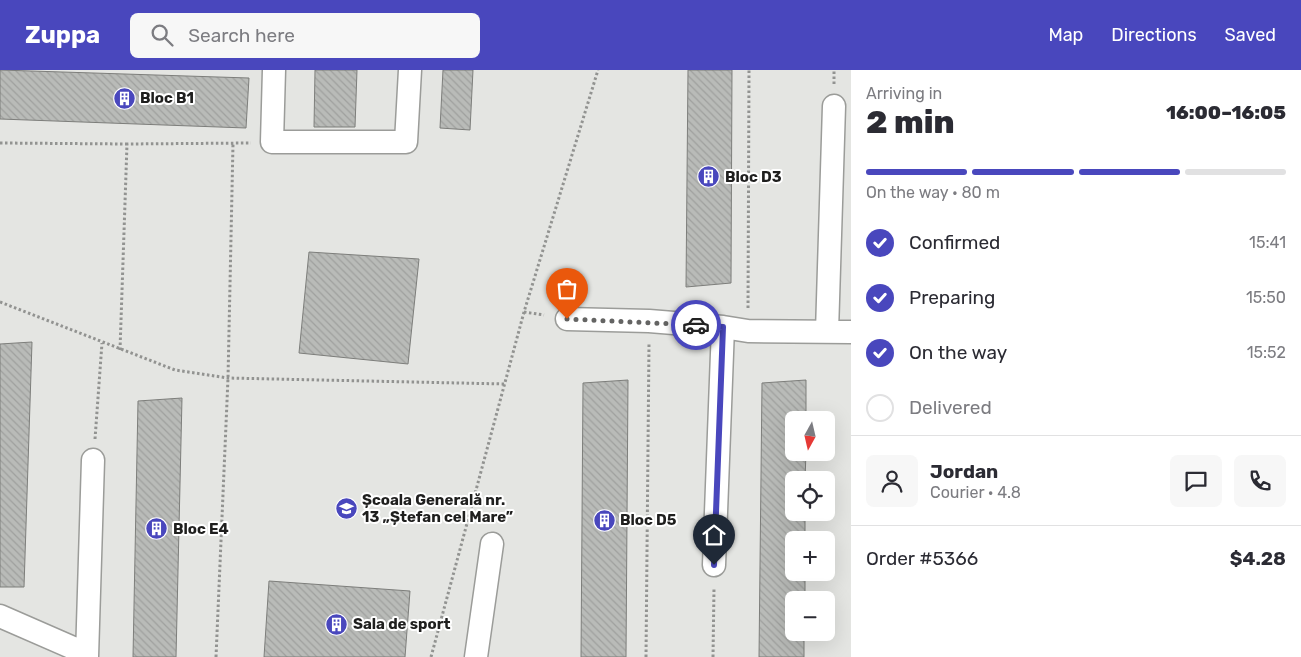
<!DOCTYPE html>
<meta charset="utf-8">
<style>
:root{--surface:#fff;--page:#f7f7f7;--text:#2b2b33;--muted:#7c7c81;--line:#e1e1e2;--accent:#4947bd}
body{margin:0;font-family:Rubik,sans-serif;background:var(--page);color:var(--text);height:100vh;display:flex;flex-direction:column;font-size:19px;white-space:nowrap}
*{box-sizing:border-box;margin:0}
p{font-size:16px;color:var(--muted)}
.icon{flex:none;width:28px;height:28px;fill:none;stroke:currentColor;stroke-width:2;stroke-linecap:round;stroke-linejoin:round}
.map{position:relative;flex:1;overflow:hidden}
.details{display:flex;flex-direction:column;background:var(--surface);width:450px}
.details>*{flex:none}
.needle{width:32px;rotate:188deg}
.controls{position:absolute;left:785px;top:341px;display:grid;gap:10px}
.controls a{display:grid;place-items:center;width:50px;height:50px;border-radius:8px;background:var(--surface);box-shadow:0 5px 20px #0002;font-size:25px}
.pin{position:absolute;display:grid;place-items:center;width:42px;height:42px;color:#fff;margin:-51px -21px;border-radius:50% 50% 50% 0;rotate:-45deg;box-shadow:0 0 5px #0007}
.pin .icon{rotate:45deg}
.courier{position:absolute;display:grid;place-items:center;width:50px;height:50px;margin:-25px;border:4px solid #4947bd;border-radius:50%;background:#fff;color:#222;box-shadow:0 1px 6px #0007}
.overview em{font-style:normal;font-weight:800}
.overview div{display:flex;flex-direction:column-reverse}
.overview{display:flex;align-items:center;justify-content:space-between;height:85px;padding:0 15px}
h1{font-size:32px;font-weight:800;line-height:38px}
.bar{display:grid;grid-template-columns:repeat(4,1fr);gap:8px 5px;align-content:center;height:60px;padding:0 15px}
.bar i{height:6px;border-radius:4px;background:var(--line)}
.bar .selected{background:var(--accent)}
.bar p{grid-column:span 4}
.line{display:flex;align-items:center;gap:12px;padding:0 15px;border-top:1px solid var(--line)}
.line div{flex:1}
.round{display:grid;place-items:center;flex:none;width:52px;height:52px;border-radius:8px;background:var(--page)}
ol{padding:0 15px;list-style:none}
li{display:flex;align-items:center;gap:15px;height:55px}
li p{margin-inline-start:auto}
li .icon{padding:5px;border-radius:50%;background:var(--accent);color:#fff;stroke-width:4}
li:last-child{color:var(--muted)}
li i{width:28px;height:28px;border:2px solid var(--line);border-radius:50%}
header{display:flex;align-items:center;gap:30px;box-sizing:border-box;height:70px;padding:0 25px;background:var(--accent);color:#fff}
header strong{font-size:24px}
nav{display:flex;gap:28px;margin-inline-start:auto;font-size:18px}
.search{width:350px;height:45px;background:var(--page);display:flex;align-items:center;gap:12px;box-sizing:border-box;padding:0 18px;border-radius:8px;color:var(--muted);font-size:19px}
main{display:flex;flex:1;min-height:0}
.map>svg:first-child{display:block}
.building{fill:url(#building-back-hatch);stroke:#7d7e7b}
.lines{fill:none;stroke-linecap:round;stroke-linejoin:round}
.minor-casing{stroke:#9b9c99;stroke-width:25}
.path{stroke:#929391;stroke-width:3;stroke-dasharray:2.5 2.5;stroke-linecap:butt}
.minor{stroke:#fff;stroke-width:22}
.done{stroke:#646463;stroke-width:5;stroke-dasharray:0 9}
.route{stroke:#4947bd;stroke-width:6}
.labels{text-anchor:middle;stroke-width:4;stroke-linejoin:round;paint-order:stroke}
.poi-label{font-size:15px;font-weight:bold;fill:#1f1f1e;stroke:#fff;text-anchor:start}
</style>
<header>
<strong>Zuppa</strong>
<div class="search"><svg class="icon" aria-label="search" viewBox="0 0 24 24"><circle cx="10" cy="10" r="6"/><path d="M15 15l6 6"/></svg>Search here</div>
<nav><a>Map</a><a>Directions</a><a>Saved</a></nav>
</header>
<main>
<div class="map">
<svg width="851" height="587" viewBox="0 0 851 587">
<defs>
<pattern id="building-back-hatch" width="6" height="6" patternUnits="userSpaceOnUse" patternTransform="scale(1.25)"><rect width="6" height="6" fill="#b9bbb8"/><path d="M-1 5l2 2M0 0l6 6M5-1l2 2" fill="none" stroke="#9fa09e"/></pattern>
</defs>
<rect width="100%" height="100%" fill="#e4e5e2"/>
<path class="building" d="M0 0 249 8 246 58 0 49Z
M315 0H357L355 57H314Z
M443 0H473L470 60 440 58Z
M688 0H732L731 213 686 217Z
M309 182 419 189 408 294 299 283Z
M32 272 24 517H0V274Z
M628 310 626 587H581L583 313Z
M806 310V350H794V382H806L805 410H794V442H805V470H794V502H805V530H794V562H804V587H759L762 313Z
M182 328 176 587H133L138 331Z
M269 511 410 521 405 587H264Z"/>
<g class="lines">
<defs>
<path id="minor" d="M274 0 272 72H406L410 0
M567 249 649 251 723 257
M827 262 834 36
M714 495 723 257 748 261 851 262
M0 546 87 584
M87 587 93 390
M476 587 492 474"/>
</defs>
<use href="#minor" class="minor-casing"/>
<path class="path" d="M834 14V0
M0 73 127 74
M0 232 175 300 228 308 505 314
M748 238 749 0
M524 242 544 245
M120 280 127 74 251 73
M95 369 102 273
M216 587 228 308 233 74
M431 587 524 242 598 0
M646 587 649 273
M713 587 714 518"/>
<use href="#minor" class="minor"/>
</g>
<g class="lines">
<path class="done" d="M567 249 696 255"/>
<path class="route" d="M696 255 723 257 714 495"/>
</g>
<defs>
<symbol id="building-disc" viewBox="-11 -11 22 22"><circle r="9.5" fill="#4947bd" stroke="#fff"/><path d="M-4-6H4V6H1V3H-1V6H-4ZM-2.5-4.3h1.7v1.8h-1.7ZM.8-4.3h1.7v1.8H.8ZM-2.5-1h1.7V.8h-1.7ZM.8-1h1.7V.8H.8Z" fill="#fff"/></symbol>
<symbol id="school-disc" viewBox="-11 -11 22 22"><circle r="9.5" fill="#4947bd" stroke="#fff"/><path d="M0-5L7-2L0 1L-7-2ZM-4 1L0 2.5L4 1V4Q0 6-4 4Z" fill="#fff"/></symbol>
</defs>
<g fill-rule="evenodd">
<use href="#building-disc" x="112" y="16" width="25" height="25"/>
<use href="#building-disc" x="696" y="94" width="25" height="25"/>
<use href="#school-disc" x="334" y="426" width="25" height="25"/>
<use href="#building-disc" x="592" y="438" width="25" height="25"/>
<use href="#building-disc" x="144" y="446" width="25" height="25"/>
<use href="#building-disc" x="324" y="542" width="25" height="25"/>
</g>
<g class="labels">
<g class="poi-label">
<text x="140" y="33">Bloc B1</text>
<text x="725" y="112">Bloc D3</text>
<text x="362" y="435">Școala Generală nr.<tspan x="362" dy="17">13 „Ștefan cel Mare”</tspan></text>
<text x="620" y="455">Bloc D5</text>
<text x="173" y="464">Bloc E4</text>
<text x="353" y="559">Sala de sport</text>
</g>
</g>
</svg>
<div class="controls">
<a><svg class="needle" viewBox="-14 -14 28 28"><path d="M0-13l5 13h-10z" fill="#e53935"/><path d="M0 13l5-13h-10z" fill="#7c7c81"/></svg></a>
<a><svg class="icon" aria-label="locate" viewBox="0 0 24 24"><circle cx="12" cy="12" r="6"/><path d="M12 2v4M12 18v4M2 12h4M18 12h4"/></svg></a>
<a>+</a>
<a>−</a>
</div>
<div class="pin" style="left:567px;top:249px;background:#ea580c"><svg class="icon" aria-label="bag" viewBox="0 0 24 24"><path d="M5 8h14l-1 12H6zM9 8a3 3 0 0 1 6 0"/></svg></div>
<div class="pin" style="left:714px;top:495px;background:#1f2937"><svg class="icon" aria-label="home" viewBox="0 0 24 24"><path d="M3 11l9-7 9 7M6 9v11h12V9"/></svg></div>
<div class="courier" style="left:696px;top:255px"><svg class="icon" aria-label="car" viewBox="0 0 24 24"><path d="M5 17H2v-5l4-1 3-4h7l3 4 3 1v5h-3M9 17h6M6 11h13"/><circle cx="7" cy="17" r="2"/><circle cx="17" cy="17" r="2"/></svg></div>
</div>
<section class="details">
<div class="overview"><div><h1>2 min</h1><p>Arriving in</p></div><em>16:00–16:05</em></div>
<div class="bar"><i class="selected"></i><i class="selected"></i><i class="selected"></i><i></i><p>On the way · 80 m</p></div>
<ol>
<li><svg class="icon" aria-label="check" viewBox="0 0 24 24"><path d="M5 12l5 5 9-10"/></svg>Confirmed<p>15:41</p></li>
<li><svg class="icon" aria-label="check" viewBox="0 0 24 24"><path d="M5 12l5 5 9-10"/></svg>Preparing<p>15:50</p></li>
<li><svg class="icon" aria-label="check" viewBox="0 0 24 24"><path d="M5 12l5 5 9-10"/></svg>On the way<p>15:52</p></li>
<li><i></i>Delivered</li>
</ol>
<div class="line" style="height:90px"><a class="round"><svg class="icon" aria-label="person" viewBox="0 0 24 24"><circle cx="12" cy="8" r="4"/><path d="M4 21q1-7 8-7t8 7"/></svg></a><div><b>Jordan</b><p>Courier · 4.8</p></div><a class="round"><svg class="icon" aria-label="chat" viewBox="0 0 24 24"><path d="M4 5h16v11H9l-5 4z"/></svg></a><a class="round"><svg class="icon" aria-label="phone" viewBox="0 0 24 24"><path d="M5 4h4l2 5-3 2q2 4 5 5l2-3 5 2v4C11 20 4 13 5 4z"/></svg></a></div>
<div class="line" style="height:65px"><div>Order #5366</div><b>$4.28</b></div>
</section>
</main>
